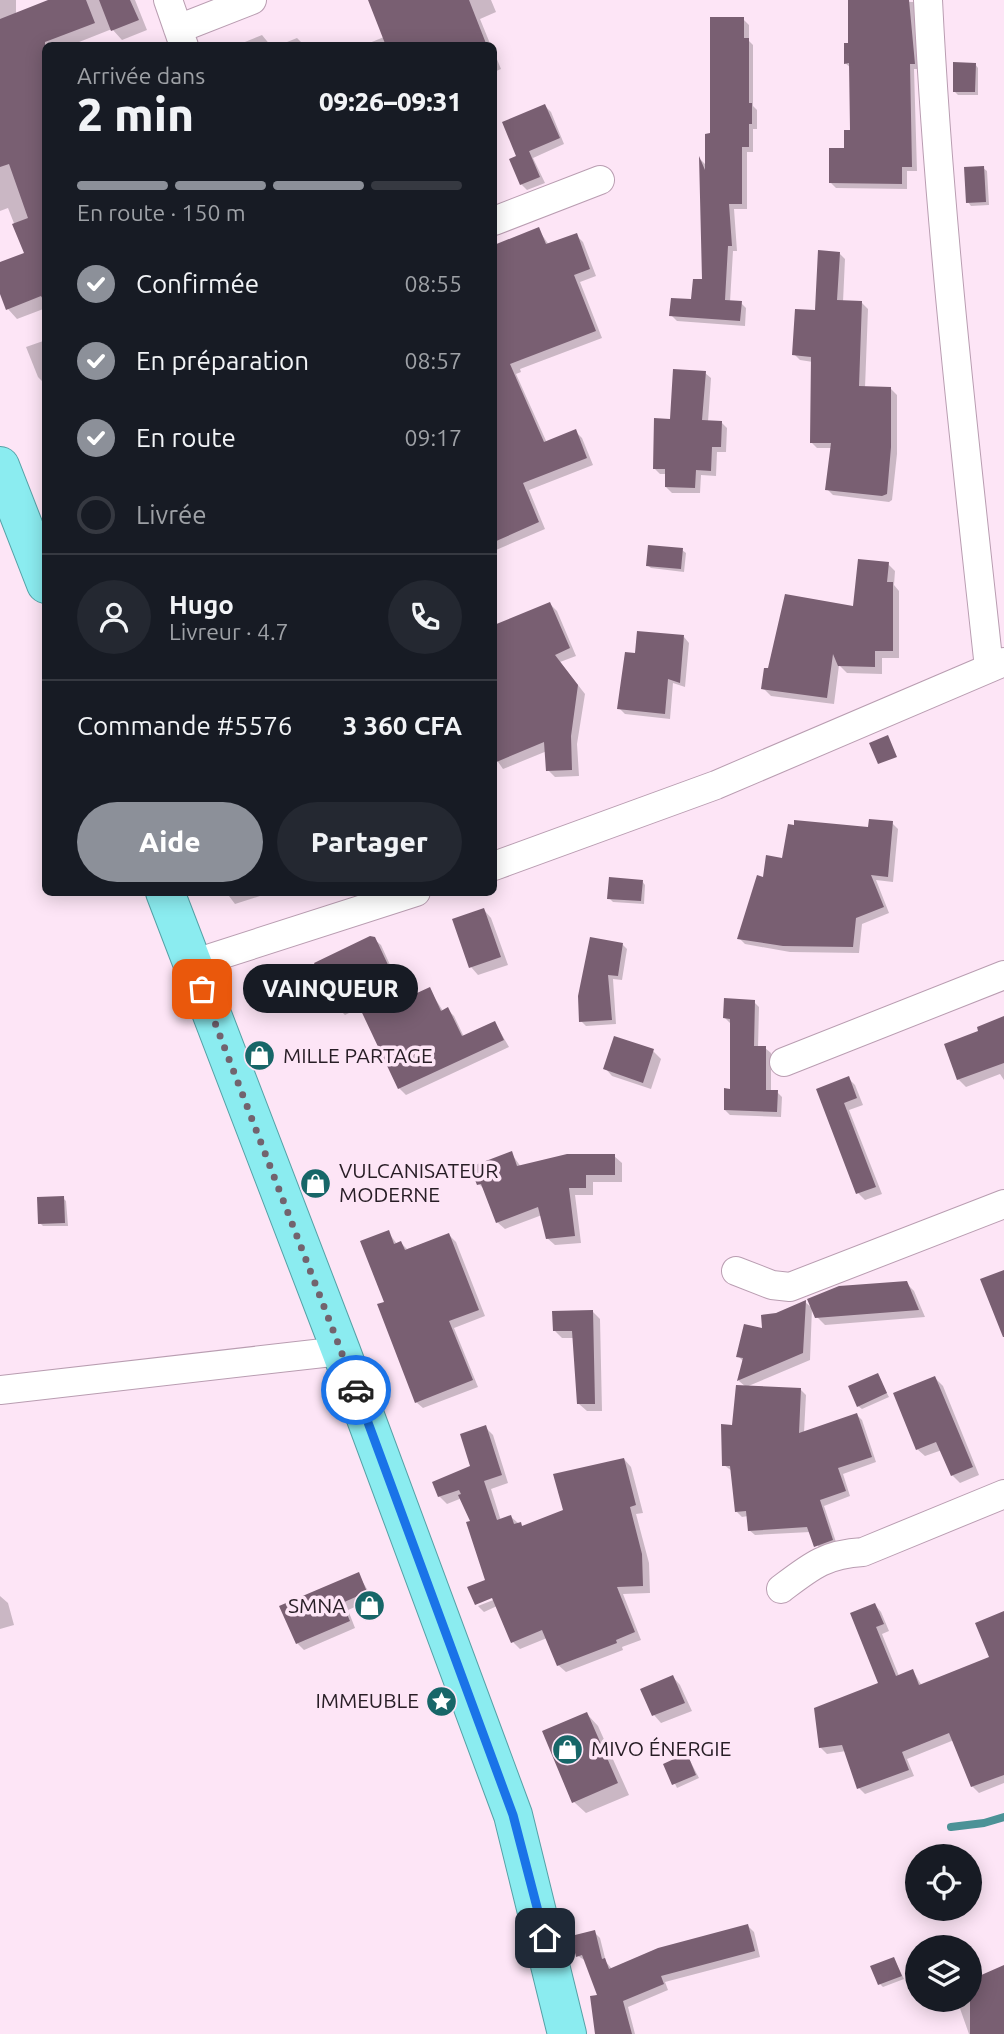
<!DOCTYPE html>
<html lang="fr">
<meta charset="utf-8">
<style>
:root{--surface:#171b24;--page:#242831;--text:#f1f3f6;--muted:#9ea1a6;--line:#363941;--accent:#8c9099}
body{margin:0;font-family:Ubuntu,sans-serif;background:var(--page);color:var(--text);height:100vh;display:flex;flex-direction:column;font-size:26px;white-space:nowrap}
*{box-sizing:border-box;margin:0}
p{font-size:23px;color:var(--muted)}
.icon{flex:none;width:38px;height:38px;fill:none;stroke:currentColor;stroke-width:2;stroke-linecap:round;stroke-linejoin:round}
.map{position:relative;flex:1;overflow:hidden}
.drawer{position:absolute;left:42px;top:42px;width:455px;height:854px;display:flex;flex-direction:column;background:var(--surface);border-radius:10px;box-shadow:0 4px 18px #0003}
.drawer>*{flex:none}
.fabs{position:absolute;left:905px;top:1844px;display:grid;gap:14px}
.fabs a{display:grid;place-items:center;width:77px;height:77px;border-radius:50%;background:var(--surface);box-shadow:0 4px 18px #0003;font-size:35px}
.pin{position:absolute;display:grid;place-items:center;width:60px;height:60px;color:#fff;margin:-30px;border-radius:14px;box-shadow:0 4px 10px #0006}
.courier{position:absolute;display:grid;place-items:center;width:70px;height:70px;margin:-35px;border:5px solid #1a73e8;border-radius:50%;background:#fff;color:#222;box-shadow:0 2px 9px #0007}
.bubble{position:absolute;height:49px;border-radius:24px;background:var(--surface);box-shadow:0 4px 18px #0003;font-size:23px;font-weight:800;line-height:49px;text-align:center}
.summary em{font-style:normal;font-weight:800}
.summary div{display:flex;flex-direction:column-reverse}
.summary{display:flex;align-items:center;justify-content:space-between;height:119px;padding:0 35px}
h1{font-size:46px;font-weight:800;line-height:52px}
.bar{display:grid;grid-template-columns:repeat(4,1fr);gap:10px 7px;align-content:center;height:84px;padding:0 35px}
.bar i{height:9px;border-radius:5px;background:var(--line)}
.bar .current{background:var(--accent)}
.bar p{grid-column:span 4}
.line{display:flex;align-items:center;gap:18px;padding:0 35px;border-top:2px solid var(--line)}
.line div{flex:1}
.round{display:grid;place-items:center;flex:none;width:74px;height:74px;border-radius:37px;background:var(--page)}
ol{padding:0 35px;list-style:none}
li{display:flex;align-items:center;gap:21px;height:77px}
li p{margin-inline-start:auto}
li .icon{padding:7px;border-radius:50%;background:var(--accent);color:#fff;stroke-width:4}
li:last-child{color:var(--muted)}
li i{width:38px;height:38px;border:4px solid var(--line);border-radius:50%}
.action{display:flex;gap:14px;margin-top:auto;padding:14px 35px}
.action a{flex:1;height:80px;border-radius:42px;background:var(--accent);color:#fff;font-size:28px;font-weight:800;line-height:80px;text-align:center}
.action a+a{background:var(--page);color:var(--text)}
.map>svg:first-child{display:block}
.shadow{fill:#0003}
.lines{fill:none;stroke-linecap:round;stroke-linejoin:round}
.stream{stroke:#4c9297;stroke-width:8}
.building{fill:#795f72}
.minor-casing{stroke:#b99db1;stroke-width:30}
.trunk-casing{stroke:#55a1a6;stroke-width:40}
.minor{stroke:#fff;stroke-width:28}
.trunk{stroke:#8becf0;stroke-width:38}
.done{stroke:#72636e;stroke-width:7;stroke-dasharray:0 12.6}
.route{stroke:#1a73e8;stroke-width:9}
.labels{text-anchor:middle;stroke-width:7;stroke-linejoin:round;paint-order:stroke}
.poi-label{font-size:21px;fill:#271d25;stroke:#fde5f6;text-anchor:start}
</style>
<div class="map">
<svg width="1004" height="2034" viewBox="0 0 1004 2034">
<rect width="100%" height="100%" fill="#fde5f6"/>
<path class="shadow" d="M0 0H16V14L52 0H135L147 30 122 40 112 29 69 46H46V308L17 319 8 309 0 289V264L26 254 8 208 0 211Z
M370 0H491L496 12 480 19 491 46H362L384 37Z
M850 0 914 2 920 69H914L917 171H907V189L836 188 831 183 852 132 851 68 845 63 850 45Z
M743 19 749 25V41L753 45V106L757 110V129H753V152H747V209H734L737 251H733L730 302 741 303 746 308 745 326 677 321 671 315 693 300 703 281 701 160 707 166 712 135Z
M262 35 271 46H235Z
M297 38 305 46H277Z
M494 52 501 69 494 72Z
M975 64 978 68V95H958L954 91Z
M545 106 551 112 564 144 533 158 545 183 527 190 521 184 519 157Z
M983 168 987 171 989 205 971 206 968 202Z
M538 229 549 245 576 235 583 242 596 276 580 282 602 338 520 369 521 372 516 374 547 443 575 431 582 438 593 465 529 490 545 529 496 550 494 548V246Z
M839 253 845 259 843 302 862 303 868 309 865 388 891 389 897 395V454L892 500 889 502 833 495 827 489 832 448H817L811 442 813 362 800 360 794 354 817 312Z
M46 340V384H45L38 377 26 347Z
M705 373 711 378 708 422H721L727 428 726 452H717L716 476 701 475 700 493H672L666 487 667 474H660L654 468 671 421Z
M682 550 686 553 684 572 651 568 647 565Z
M888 564 895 571 894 585 899 591V658H882V674L847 673 839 665 834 704 771 696 763 688 854 608Z
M550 604 557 611 576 656 560 662 585 694 577 744 579 776 555 777 548 770 547 751 503 769 494 756V627Z
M684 637 689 643 685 687 673 683 670 719 625 714 619 708 636 655Z
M892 823 898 829 893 882 876 880 889 913 862 924 859 953 790 952 745 944 739 938 764 879 783 860Z
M642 881 645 885 644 904 613 902 609 898Z
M226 892H263V895L235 904Z
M484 910 491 918 508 965 478 975 471 967 454 920Z
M374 939 381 945 406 1000 429 989 443 1011 447 1009 454 1016 464 1037 495 1023 509 1047 406 1095 399 1088 361 1007 345 1015 338 1008Z
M622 944 627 949 622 980 613 979 616 1024 586 1026 581 1021Z
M754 1002 759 1007 758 1048H765L771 1053V1092H777L782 1097 781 1117 730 1115 725 1110 732 1090 730 1023 725 1018Z
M1004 1018V1080L1000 1074 966 1087 958 1079 981 1032Z
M653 1051 661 1059 651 1089 612 1076 605 1068Z
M848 1078 855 1085 863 1105 849 1110 882 1194 865 1200 858 1193 818 1090Z
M511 1153 521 1167 614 1156 622 1163V1182H593V1195H575L581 1243 555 1245 547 1238 542 1215 505 1229 497 1222 486 1191 479 1184Z
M63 1198 66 1201 68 1226H43L40 1223Z
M388 1232 397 1244 401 1243 407 1249 449 1235 456 1242 485 1316 454 1328 478 1387 423 1408 416 1402 386 1303Z
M906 1283 914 1291 925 1317 825 1325 817 1317Z
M805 1302 812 1308 810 1360 746 1387 801 1390 806 1395 804 1433 857 1415 862 1420 876 1462 843 1474 850 1496 824 1506 837 1545 821 1551 810 1532 755 1535 749 1530 748 1516 742 1517 736 1511 732 1471 724 1465 746 1387 739 1381 744 1362 738 1356 776 1314Z
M592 1311 600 1319 602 1411H587L579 1404 575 1338H562L554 1330Z
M877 1375 889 1397 862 1409 858 1406Z
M935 1378 943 1386 979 1475 960 1483 952 1475 942 1450 925 1456 917 1449Z
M485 1427 493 1435 508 1483 491 1489 501 1521 511 1517 524 1528 565 1511 624 1459 631 1467 643 1513 636 1514 649 1563 650 1593 623 1594 641 1640 622 1647 623 1650 566 1672 558 1665 547 1638 520 1649 513 1642 497 1606 484 1612 478 1606 501 1597 499 1593 476 1604 487 1581 473 1522 462 1498 447 1504 439 1496 473 1467Z
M358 1574 373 1599 348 1610 355 1628 304 1650 297 1643Z
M0 1596 8 1603 14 1625 0 1629Z
M875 1605 881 1612 889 1631 882 1634 899 1676 913 1671 922 1686 992 1658 1004 1613V1783L979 1793 972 1786 954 1740 907 1759 914 1776 865 1794 859 1788 846 1751 827 1754 820 1747 880 1684 852 1614Z
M673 1677 680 1685 692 1711 661 1723 654 1715 643 1690Z
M587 1714 598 1726 629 1795 586 1813 574 1802Z
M687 1755 699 1778 677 1788 666 1765Z
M748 1926 754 1932 760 1957 665 1982 668 1990 628 2007 635 2034H597L600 1996 586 1961 578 1956 594 1932 600 1938 606 1962 612 1969Z
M970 1958 976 1972 984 1976 1004 1966V2034H969L957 2000H970Z
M894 1959 904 1979 883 1987 880 1984Z"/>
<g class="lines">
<path class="stream" d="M951 1827 984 1823 1004 1817"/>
</g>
<path class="building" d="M48 0H86L95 23 45 42 46 304 41 296 6 310 0 294V262L24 253 12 224 28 218 9 164 0 167V19Z
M99 0H130L139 20 111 31Z
M368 0H469L487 46H386Z
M848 0H909L915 64H910L912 167H902V184L829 183V148H844V130H850L849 63 844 64V43H848Z
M710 17H744V38H749V103H752V124H749V147H742V204H729L732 246H728L725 300 742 301 740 321 669 316 671 298 691 299 693 279H702L699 156 705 170V134L710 133Z
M953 62 976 63 975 92H953Z
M545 104 560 138 527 152 529 151 540 177 520 185 509 159 516 156 502 122Z
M984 166 986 202 966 203 964 167Z
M539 227 546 244 577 233 590 269 574 275 596 331 510 364 544 442 576 429 587 458 523 483 539 522 494 542V245Z
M818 250 840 252 837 300 862 301 859 386 891 387V447L887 494 882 496 825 490 831 443H810L811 357 792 355 795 309 815 310Z
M673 369 706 371 702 420 722 421 721 447H712L711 471 696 470 695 488 665 487V469H653L654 418 670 419Z
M648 545 683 548 681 569 646 566Z
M858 559 889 562 887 582H893V651H875V667L838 666 833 654 827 698 761 689 764 668H768L785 594 853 606Z
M550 602 570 648 555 655 578 685 571 736 572 770 546 771 544 742 494 763V625Z
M637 631 684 635 680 683 668 679 665 714 617 709 625 652 635 653Z
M888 735 897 757 878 764 869 743Z
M869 819 893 821 888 877 871 875 884 907 856 918 853 947 783 946 737 939 757 875 763 877 766 855 782 858 788 824 794 825V820L868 827Z
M609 877 643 880 641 901 607 899Z
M484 908 501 957 469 968 452 919Z
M370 936 375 937 404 999 430 987 441 1011 448 1007 462 1036 495 1021 504 1040 398 1089 356 1000 337 1009 314 963Z
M590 937 623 943 618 976 608 975 612 1020 579 1022 578 996Z
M724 998 755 1000 754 1046H766V1090H778L777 1112 724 1110V1088L730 1089V1019L723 1018Z
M1004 1016V1063L957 1080 944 1044 978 1031 977 1027Z
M614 1036 654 1049 643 1083 603 1069Z
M849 1076 857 1098 844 1103 876 1187 856 1194 816 1089Z
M512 1151 517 1166 567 1154H615V1175H586V1188H569L575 1236 546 1239 538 1207 496 1223 481 1184 477 1185 470 1167Z
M64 1196 65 1223 38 1224 37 1197Z
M389 1230 394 1244 401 1241 405 1250 449 1233 479 1310 449 1321 473 1380 415 1403 377 1304 384 1302 360 1241Z
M1004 1270V1337H1003L980 1279Z
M907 1281 919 1310 815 1318 807 1299 839 1286Z
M806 1300 803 1353 737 1381 743 1358 736 1357 744 1324 762 1328 761 1315 776 1313Z
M593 1310 595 1404H577L572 1331H553L552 1311Z
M878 1373 887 1393 857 1407 848 1386Z
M935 1376 973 1467 951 1476 936 1442 916 1450 893 1393Z
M736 1385 801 1388 799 1433 857 1413 872 1457 838 1468 846 1491 820 1500 833 1540 814 1547 807 1527 748 1531 746 1511 735 1512 730 1466H722L721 1424 732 1425Z
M486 1425 502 1475 484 1481 497 1520 511 1515 514 1524 521 1522 522 1526 563 1510 553 1474 624 1458 636 1505 630 1507 642 1554 643 1586 617 1587 635 1632 616 1640 617 1643 557 1666 542 1630 511 1643 492 1598 475 1605 467 1587 485 1580 466 1522 470 1521 458 1495 461 1494 459 1490 438 1497 432 1482 470 1466 460 1434Z
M359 1572 367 1592 342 1603 350 1621 296 1644 279 1606Z
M875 1603 884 1624 876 1627 896 1676 913 1669 919 1685 989 1657 975 1623 1004 1611V1775L971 1787 949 1733 902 1752 909 1770 857 1789 842 1745 819 1748 814 1708 878 1683 850 1613Z
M673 1675 685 1703 652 1716 640 1689Z
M587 1712 618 1783 572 1803 542 1731Z
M687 1753 696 1775 672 1785 663 1764Z
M748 1924 755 1951 661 1976 664 1984 623 2001 632 2034H595L590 1996 597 1995 582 1955 576 1957 571 1936 595 1930 602 1959 605 1958 609 1969 658 1948Z
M894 1957 902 1976 878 1985 870 1966Z
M1004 1965V2034H970V1980Z"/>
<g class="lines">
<defs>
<path id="minor" d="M168 0 184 46
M928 0C939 223 965 446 989 668
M178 29 252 0
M494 221 600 180
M494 866 716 785 1004 662
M192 964 416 892
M784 1062 1004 975
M736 1271 772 1285 790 1287 1004 1204
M0 1390 341 1351
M781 1589C810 1567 825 1554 863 1552L1004 1494"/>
<path id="trunk" d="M0 466 46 584
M165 892 341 1351 513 1815 567 2034"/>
</defs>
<use href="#minor" class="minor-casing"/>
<use href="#trunk" class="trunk-casing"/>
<use href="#minor" class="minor"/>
<use href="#trunk" class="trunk"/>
</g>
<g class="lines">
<path class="done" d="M202 989 356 1390"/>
<path class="route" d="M356 1390 513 1815 545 1938"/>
</g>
<defs>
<symbol id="shop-disc" viewBox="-11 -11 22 22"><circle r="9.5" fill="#176668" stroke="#fde5f6"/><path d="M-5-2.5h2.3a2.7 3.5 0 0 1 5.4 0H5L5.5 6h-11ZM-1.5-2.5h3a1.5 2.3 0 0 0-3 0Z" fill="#fff"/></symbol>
<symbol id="sight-disc" viewBox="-11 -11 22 22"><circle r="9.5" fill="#176668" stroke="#fde5f6"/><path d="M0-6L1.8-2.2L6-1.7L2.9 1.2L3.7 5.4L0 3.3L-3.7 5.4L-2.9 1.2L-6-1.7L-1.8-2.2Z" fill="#fff"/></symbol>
</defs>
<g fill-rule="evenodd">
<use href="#shop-disc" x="242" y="1038" width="35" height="35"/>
<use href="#shop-disc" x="298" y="1166" width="35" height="35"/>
<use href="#shop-disc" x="352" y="1588" width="35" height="35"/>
<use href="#sight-disc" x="424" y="1684" width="35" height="35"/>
<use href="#shop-disc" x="550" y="1732" width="35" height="35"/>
</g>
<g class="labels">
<g class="poi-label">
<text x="283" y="1063">MILLE PARTAGE</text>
<text x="339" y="1178">VULCANISATEUR<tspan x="339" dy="24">MODERNE</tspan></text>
<text x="346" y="1613" text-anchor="end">SMNA</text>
<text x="419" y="1708" text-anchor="end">IMMEUBLE</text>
<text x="591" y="1756">MIVO ÉNERGIE</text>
</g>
</g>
</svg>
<div class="fabs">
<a><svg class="icon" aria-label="locate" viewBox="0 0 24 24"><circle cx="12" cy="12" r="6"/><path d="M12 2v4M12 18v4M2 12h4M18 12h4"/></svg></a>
<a><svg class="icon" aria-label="layers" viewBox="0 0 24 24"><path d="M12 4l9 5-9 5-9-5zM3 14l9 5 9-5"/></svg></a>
</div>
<div class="pin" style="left:202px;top:989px;background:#ea580c"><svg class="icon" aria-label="bag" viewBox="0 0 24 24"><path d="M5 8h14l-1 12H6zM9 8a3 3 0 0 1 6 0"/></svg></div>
<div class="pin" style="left:545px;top:1938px;background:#1f2937"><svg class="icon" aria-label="home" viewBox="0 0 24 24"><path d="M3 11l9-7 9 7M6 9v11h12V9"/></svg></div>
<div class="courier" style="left:356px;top:1390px"><svg class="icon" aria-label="car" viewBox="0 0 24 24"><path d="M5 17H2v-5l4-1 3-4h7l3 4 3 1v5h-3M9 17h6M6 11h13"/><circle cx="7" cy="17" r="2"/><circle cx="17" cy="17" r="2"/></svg></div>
<div class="bubble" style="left:243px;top:964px;width:175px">VAINQUEUR</div>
<section class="drawer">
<div class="summary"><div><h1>2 min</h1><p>Arrivée dans</p></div><em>09:26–09:31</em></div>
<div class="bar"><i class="current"></i><i class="current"></i><i class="current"></i><i></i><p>En route · 150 m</p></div>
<ol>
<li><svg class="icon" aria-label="check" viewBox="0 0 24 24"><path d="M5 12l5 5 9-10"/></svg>Confirmée<p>08:55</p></li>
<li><svg class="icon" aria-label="check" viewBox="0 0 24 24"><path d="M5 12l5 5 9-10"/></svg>En préparation<p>08:57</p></li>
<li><svg class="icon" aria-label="check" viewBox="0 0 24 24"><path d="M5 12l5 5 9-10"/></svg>En route<p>09:17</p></li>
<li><i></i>Livrée</li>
</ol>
<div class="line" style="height:126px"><a class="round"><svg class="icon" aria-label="person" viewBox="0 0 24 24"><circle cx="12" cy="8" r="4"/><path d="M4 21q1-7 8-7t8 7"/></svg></a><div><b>Hugo</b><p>Livreur · 4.7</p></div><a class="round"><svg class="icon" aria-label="phone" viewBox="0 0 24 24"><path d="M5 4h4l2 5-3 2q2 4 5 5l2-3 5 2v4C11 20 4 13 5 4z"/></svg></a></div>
<div class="line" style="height:91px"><div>Commande #5576</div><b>3 360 CFA</b></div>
<div class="action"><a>Aide</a><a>Partager</a></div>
</section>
</div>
